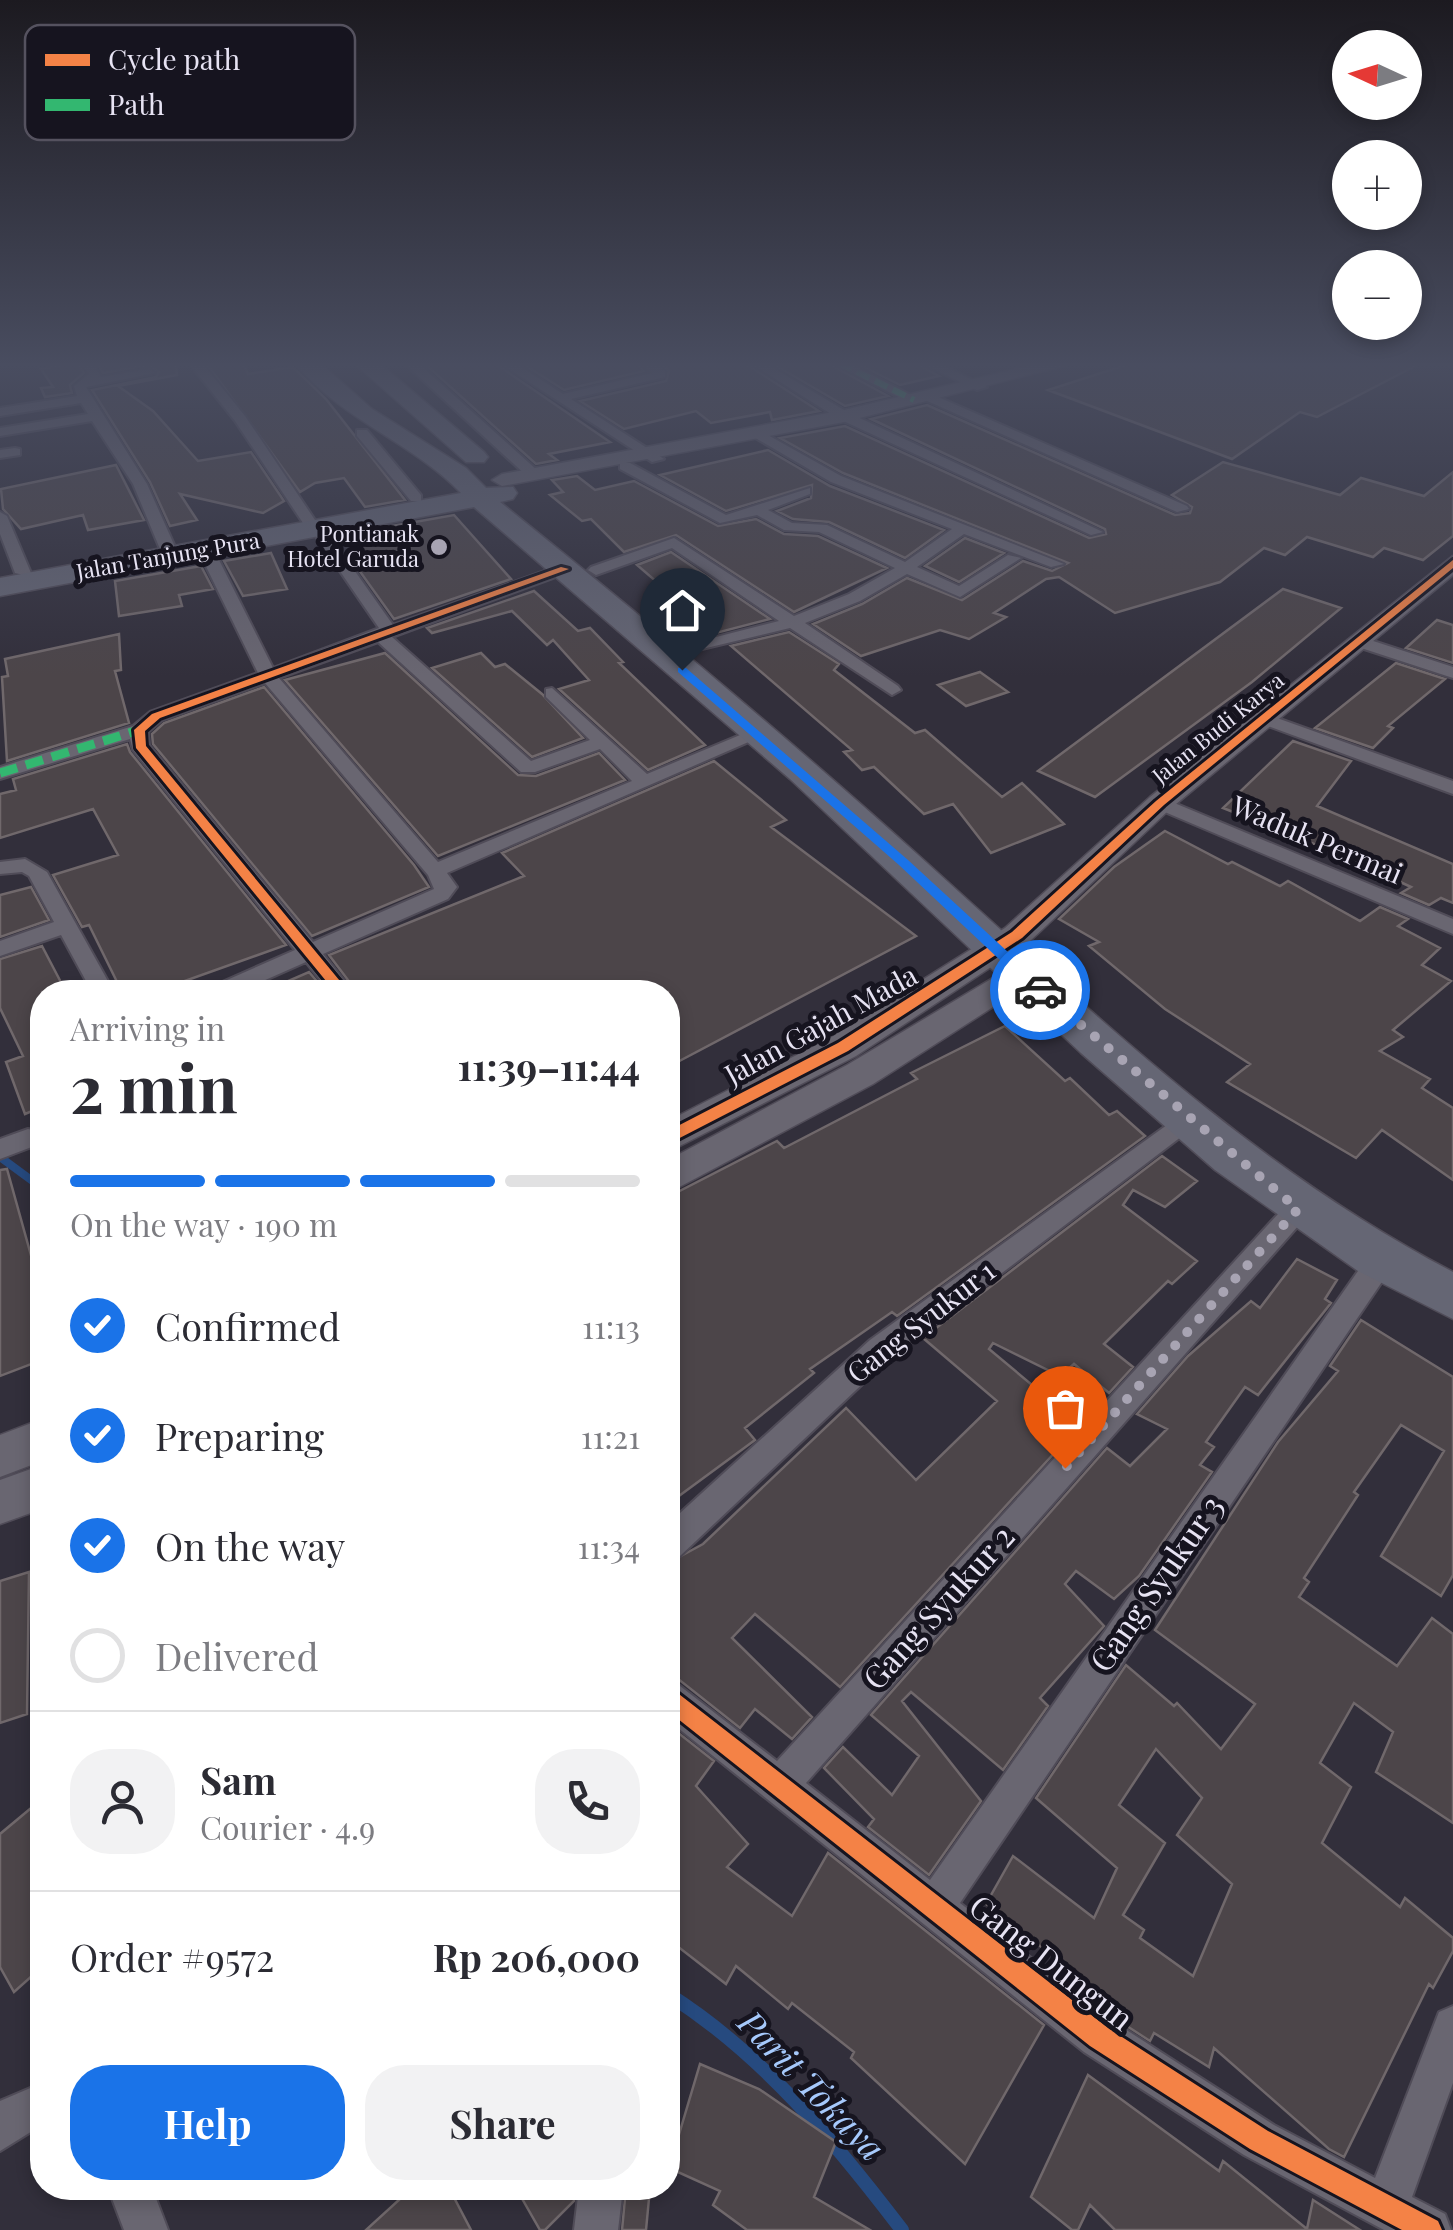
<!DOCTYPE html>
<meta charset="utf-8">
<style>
:root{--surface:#fff;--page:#f2f2f3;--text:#2b2b33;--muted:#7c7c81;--line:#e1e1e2;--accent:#1a73e8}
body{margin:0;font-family:"Playfair Display",serif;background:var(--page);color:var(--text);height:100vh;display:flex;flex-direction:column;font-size:38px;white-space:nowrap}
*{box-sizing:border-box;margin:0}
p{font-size:32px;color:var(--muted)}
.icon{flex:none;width:55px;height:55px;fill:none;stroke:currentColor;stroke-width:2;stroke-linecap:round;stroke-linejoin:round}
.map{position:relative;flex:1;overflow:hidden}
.drawer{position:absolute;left:30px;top:980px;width:650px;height:1220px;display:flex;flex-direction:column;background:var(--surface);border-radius:40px;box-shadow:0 5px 15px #0003}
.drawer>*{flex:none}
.needle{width:65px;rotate:274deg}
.fabs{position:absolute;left:1332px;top:30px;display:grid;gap:20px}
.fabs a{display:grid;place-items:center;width:90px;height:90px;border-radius:50%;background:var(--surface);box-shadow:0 5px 15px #0003;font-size:50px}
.pin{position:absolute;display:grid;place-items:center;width:85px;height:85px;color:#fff;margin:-102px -42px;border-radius:50% 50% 50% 0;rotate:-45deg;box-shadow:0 0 10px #0007}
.pin .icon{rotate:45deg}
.courier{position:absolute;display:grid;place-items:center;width:100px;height:100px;margin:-50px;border:8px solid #1a73e8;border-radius:50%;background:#fff;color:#222;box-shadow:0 2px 12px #0007}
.headline em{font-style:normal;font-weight:700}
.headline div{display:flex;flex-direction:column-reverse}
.headline{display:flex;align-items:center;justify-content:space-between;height:170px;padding:0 40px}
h1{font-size:65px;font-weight:700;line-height:75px}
.bar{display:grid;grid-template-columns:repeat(4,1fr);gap:15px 10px;align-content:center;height:120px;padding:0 40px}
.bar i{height:12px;border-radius:8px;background:var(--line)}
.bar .current{background:var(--accent)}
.bar p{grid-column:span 4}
.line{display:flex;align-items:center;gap:25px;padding:0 40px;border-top:2px solid var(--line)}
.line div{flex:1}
.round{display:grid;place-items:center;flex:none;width:105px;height:105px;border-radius:40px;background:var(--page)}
ol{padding:0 40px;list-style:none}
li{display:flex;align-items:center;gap:30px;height:110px}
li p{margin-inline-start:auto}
li .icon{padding:10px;border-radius:50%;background:var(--accent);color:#fff;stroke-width:4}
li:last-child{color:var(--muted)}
li i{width:55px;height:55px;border:5px solid var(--line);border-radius:50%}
.primary-button{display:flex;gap:20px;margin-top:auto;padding:20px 40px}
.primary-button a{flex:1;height:115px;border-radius:40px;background:var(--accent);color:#fff;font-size:40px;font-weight:700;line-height:115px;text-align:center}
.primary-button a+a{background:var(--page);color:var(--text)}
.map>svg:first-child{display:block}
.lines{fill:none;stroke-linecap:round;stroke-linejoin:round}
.stream-far2{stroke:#264a7f;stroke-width:8}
.stream-far1{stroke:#264a7f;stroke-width:10}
.stream{stroke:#264a7f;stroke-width:14}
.building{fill:#4c4549;stroke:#70686b;stroke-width:2.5;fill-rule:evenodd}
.street-casing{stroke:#504c58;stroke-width:4}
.secondary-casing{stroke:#504c58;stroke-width:3}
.highway-casing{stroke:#504c58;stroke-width:3}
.street{fill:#696671;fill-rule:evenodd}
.secondary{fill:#696671;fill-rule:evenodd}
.highway{fill:#656674;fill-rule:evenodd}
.quiet-far1{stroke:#33b770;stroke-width:6;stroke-dasharray:14 6;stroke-linecap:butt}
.quiet{stroke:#33b770;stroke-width:9;stroke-dasharray:18 9;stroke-linecap:butt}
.cycleway-casing{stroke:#16141f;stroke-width:6}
.cycleway{fill:#f48246;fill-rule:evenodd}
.route{fill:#1a73e8}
.done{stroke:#a8a4b3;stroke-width:10;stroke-dasharray:0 18}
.poi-dot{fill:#a8a4b3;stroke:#16141f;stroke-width:4}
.labels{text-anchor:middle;stroke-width:10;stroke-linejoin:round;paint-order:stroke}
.far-poi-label{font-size:22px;fill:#e7e3f3;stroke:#16141f;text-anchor:end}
.far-street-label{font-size:22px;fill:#e7e3f3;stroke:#16141f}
.street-label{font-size:28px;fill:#e7e3f3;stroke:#16141f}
.near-street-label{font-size:32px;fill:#e7e3f3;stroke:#16141f}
.near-water-label{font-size:35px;font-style:italic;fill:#a6c9fc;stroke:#16141f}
.key{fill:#16141f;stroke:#55525f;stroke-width:2.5}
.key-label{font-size:28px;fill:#e7e3f3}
</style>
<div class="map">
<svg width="1453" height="2230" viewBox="0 0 1453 2230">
<rect width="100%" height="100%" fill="#322f3b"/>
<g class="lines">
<path class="stream-far2" d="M0 1157 38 1185"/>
<path class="stream-far1" d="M35 1183 42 1188"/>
<path class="stream" d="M668 1994C764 2055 834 2141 902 2230"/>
</g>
<path class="building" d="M68 364H78L84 373 70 385 72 393 45 397 41 388 53 387 41 369Z
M98 364H176L177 375 118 386 153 411 198 461 251 452 284 501 263 513 180 494 197 520 170 526 150 482 92 390 156 377 159 372 148 365 103 373Z
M207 364H243L248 374 293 367 326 399 405 500 365 507 344 478 315 483 300 492Z
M425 364H496L610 442 549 454 557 460 536 464Z
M523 364H637L644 371 564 390Z
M662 364H746L819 411 772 420 770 412 711 423 696 411 624 429 580 401 666 381 669 371Z
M773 364H829L888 396 845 406Z
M858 364H917L939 376 900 385Z
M1129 364H1419L1317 417 1300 412 1232 459 1048 390Z
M927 405 1175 515 1190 513 1192 507 1172 495 1223 462 1340 495 1361 478 1424 496 1453 472V536L1423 560 1384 548 1373 557 1307 537 1285 555 1264 548 1220 582 1115 613 1059 577 1046 579 994 613 1006 617 969 639 940 630 861 656 813 624 862 604 907 578 962 600 1023 561 1052 571 1068 563 843 473 780 438 845 426 1089 538 1106 534 1105 529 871 419Z
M768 450 830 486 944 530 905 558 829 522 793 519 777 511 811 498 812 485 726 511 660 475Z
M116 465 144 520 88 530 83 515 21 529 3 509 1 489Z
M577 476 595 490 634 481 718 526 756 519 784 534 818 536 887 568 794 612 676 535 624 552 591 519 582 521 550 495 563 492 552 480Z
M454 515 511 579 394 619 356 566 371 562 354 538 384 533 381 528Z
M965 538 1004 553 959 582 925 566Z
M671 552 770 619 716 633 637 565Z
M271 553 287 589 243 596 224 561Z
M201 566 213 589 179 595 182 606 119 616 115 581Z
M1283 589 1341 608 1252 682 1095 797 1038 771Z
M534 591 578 631 590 628 623 662 619 663 705 745 648 770 559 689 589 680 553 640 547 645 512 611 432 633 427 628Z
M1437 620 1453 625V663L1406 648Z
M789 632 839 664 834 670 915 733 925 730 1002 797 1022 783 1064 824 991 853 953 804 924 814 874 767 862 770 844 752 852 750 731 646Z
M119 634 121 670 115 671 129 723 7 761 2 677 8 676 5 659Z
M385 653 518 775 536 776 599 753 625 780 438 856 285 680Z
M481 653 495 667 505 664 542 694 583 738 532 757 432 668Z
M1396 663 1445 679 1388 726 1393 728 1373 748 1315 728Z
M980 672 1008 692 966 706 938 685Z
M264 687 414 865 429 887 312 936 153 744 152 734 164 723Z
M1293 741 1351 761 1317 806 1453 864V903L1441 898 1429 905 1401 893 1411 887 1347 857 1223 808Z
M127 744 130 752 286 945 154 992H122L89 925 82 927 53 875 118 855 93 809 0 838V794L16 790 13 779Z
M714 761 786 820 771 827 916 936 668 1067V992H357L329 955 524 876 502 853Z
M1165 831 1228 864 1232 862 1280 886 1288 881 1360 921 1380 907 1408 919 1398 926 1440 948 1422 965 1451 981 1393 1030 1403 1037 1380 1051 1430 1079 1422 1088 1453 1108V1180L1382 1130 1356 1158 1227 1082 1250 1064 1165 1009 1089 946 1099 942 1059 919 1114 867Z
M31 887 49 920 0 937V895Z
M42 946 66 992H42V1107L25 1114 6 1062 23 1056 0 1008V959Z
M309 972 326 992H263Z
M1005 1026 1065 1081 1070 1078 1109 1115 1117 1111 1145 1136 897 1316 892 1312 810 1369 814 1373 745 1428 755 1440 668 1504V1197L777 1141 784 1148 917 1079 911 1073Z
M1162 1156 1197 1181 1165 1207 1133 1190 1123 1205 1197 1261 1172 1284 1168 1281 1104 1344 1133 1367 1109 1393 1074 1364 1060 1376 993 1343 989 1349 1080 1425 840 1687 755 1614 732 1638 812 1717 792 1739 755 1709 740 1728 668 1671V1563L703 1544 846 1408 916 1480 997 1401 923 1338Z
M7 1169 34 1266 42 1263V1360L0 1376V1170Z
M1297 1259 1337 1280 1325 1299 1331 1303 1258 1395 1245 1387 1206 1442 1214 1447 1200 1465 1212 1472 1139 1576 1114 1599 1076 1571 1065 1584 1104 1626 1040 1698 1048 1706 1003 1770 911 1692 902 1701 981 1801 929 1875 868 1827 874 1819 824 1768 843 1747 892 1795 919 1756 871 1715 1107 1448 1130 1466 1167 1429 1137 1414 1188 1356 1251 1301 1260 1308Z
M1361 1320 1453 1377V1575L1441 1596 1381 1556 1444 1451 1401 1425 1354 1492 1358 1495 1304 1578 1309 1582 1299 1597 1397 1666 1432 1618 1453 1634V1823L1376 1772 1393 1732 1354 1703 1320 1763 1351 1787 1322 1843 1400 1907 1405 1898 1453 1938V1951L1433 1988 1429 1984 1344 2157 1329 2149 1214 2048 1209 2067 1154 2033 1150 2041 1116 2019 1066 1980 1071 1970 986 1904 1013 1856 1094 1918 1117 1868 1036 1798 1126 1665 1174 1706 1177 1703 1221 1749 1255 1704 1155 1630 1278 1442 1338 1371 1330 1366ZM1156 1749 1202 1798 1177 1835 1232 1884 1193 1976 1140 1938 1144 1930 1123 1915 1165 1843 1119 1805Z
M29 1572 27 1714 0 1723V1581Z
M672 1728 714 1761 696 1786 748 1844 727 1867 792 1916 828 1853 1044 2025 965 2164 851 2058 854 2052 792 2003 788 2009 736 1966 726 1984 668 1939V1732Z
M42 1799V1967L14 1992 0 1967V1834Z
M700 2064 759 2089 836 2142 814 2197 870 2230H747L713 2205 720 2191 669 2168Z
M1088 2075 1219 2171 1223 2161 1307 2229 1313 2200 1360 2230H1115L1090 2205 1078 2230H1072L1031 2197Z
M412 2188H449L471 2230H366Z
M516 2188H575L574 2201 545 2230H540Z
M626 2188H650L646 2230H622Z"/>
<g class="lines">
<defs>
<path id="street" d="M81 363H93L101 377 149 369 155 373 86 387 147 484 176 549 173 552 160 549 133 484 92 421 0 436V428L88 414 81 403 0 416V408L77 396 74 386 89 374Z
M189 363H202L245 416 315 520 313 523H303L235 421Z
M404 363H418L538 471V477H528Z
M500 363H515L563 394 652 373 641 363H655L665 371V377L571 399 664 459 652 462Z
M750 363H765L849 413 1103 532 1091 535 839 419Z
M833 363H849L920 400 910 403Z
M921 363H938L987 387 977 390Z
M929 393 1187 506 1189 509 1177 512 925 400Z
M757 429 841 476 1064 564 1051 567 964 534 917 567 959 586 1008 555 1021 558 960 597 907 574 860 601 805 623 898 686 901 690 892 695 790 628 681 654V646L779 621 672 548 596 575 588 570 591 567 674 538 794 616 849 594 895 568 819 532 784 530 757 515 720 523 620 469V463H630L726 515 810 488V494L768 510 792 523 827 525 905 562 952 529 831 482 752 436 750 433Z
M357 430H367L421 495V501H411L357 436Z
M15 448 20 449V455L0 458V450Z
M0 512 7 516 31 573 28 576 15 573 0 534Z
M313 526H323L393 625 559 566H569V572L392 637 531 761 590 740 546 697V689L552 688 647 774 752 730 758 729 767 734 447 873 457 887 448 899 323 954 353 992H330L306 962 238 992H208L211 987 295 950 133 750 130 739 0 779V767L133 726 150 712 258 673 198 550 201 547 214 550 273 668 379 628 311 529ZM378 642 521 772H535L600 749 632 781 438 862 279 678ZM265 683 428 875 434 889 313 942 149 745 148 732 162 720Z
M1361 637 1453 667V678L1355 646 1353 642Z
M1266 714 1453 781V794L1260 723V715Z
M1160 797 1453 919V934L1153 807 1150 803Z
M25 859 47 872 114 992H92L61 935 0 956V941L54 922 29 876 22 872 0 874V862Z
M1189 1109 1198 1112 1202 1118 1198 1124 890 1358 680 1556 668 1560V1524L870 1340Z
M28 1129 37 1131 41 1138 37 1145 0 1159V1139Z
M1298 1199 1307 1202 1311 1209 1307 1216 806 1783 930 1880 1370 1254 1380 1251 1390 1254 1394 1262 1390 1270 960 1903 1114 2022 1274 2125 1375 2178 1439 2012 1453 2006V2083L1412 2197 1445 2214 1451 2230H1384L1244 2155 1084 2052 668 1720V1680L680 1686 777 1761 1289 1202Z
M42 2083V2125L0 2151V2101Z
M108 2188H152L168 2230H124Z
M579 2188H623L618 2230H574Z"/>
<path id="secondary" d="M1041 363H1075L844 422 502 486 492 480 502 474 844 410Z
M1453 556V575L1170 809 1029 942 856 1056 668 1152V1121L830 1038 1005 928 1150 797Z
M1045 947 1057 950 1062 958 1057 966 873 1084 668 1193V1160L847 1065Z
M42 1419V1461L0 1477V1435Z
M42 1465V1509L0 1524V1480Z"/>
<path id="highway" d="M295 363H320L372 409 466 468 486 488 513 487 517 493 513 499 500 502C642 616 781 732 917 854 1086 1006 1249 1166 1453 1272V1319L1358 1271 1215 1170 1081 1053 790 779 474 507 0 596V578L461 493C412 442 341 420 295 363Z
M354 363H379L484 452 488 457 484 462H466Z"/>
</defs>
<use href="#street" class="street-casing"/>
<use href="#secondary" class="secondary-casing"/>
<use href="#highway" class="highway-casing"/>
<use href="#street" class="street"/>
<use href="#secondary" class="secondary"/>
<use href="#highway" class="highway"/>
<path class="quiet-far1" d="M839 363 914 400"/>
<path class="quiet" d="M0 773 139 730"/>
<defs>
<path id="cycleway" d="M1453 560V568L1164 805 1022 938 848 1051 668 1144V1131L838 1043 1012 932 1156 801Z
M561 567 569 569 160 718 145 731 146 746 349 992H335L136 748 134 730 152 714Z
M668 1687 675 1691 1108 2028 1268 2131 1438 2221 1442 2230H1402L1250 2149 1090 2046 668 1711Z"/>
</defs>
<use href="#cycleway" class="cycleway-casing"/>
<use href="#cycleway" class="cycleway"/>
</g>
<linearGradient id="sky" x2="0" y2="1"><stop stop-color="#1c1a20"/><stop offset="0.54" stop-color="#494d60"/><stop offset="1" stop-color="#494d60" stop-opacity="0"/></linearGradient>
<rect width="1453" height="676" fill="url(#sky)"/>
<path class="route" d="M678 668H686L908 860 1045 986V993H1035L899 865 678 672Z"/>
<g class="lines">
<path class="done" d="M1040 990 1298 1209 1065 1468"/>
</g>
<circle class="poi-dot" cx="439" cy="547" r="10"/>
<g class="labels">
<g class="far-poi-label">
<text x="419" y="542">Pontianak<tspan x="419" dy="25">Hotel Garuda</tspan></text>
</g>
<g class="far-street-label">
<text transform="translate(168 556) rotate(-10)" y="8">Jalan Tanjung Pura</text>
<text transform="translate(1218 728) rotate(-39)" y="8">Jalan Budi Karya</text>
</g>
<g class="street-label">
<text transform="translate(1317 840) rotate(23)" y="10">Waduk Permai</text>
<text transform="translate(821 1025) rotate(-29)" y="10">Jalan Gajah Mada</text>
<text transform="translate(921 1322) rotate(-38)" y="10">Gang Syukur 1</text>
</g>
<g class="near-street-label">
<text transform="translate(1157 1584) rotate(-55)" y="11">Gang Syukur 3</text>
<text transform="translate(939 1608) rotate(-48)" y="11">Gang Syukur 2</text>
<text transform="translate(1051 1963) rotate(38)" y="11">Gang Dungun</text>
</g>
<g class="near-water-label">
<text transform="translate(811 2086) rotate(46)" y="12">Parit Tokaya</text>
</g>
</g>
<rect x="25" y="25" width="330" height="115" rx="15" class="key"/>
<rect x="45" y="54" width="45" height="12" fill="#f48246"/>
<rect x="45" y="99" width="45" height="12" fill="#33b770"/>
<g class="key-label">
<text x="108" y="70">Cycle path</text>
<text x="108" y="115">Path</text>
</g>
</svg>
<div class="fabs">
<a><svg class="needle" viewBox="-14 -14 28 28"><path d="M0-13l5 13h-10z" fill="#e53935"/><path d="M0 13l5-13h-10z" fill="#7c7c81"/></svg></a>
<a>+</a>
<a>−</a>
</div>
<div class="pin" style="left:1065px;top:1468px;background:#ea580c"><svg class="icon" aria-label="bag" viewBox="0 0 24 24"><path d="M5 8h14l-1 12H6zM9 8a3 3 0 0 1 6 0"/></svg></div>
<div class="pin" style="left:682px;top:670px;background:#1f2937"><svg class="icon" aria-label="home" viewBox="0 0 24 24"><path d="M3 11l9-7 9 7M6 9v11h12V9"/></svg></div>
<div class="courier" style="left:1040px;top:990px"><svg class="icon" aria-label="car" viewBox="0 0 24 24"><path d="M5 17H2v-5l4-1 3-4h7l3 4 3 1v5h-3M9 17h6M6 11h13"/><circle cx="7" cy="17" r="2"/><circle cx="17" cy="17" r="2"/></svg></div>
<section class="drawer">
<div class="headline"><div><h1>2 min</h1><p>Arriving in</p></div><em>11:39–11:44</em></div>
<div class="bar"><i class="current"></i><i class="current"></i><i class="current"></i><i></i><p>On the way · 190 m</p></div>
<ol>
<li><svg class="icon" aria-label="check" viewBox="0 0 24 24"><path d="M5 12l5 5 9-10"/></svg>Confirmed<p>11:13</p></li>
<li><svg class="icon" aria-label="check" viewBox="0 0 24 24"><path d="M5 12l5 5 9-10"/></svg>Preparing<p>11:21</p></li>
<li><svg class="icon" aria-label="check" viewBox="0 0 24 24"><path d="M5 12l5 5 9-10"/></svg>On the way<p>11:34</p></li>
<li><i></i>Delivered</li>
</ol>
<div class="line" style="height:180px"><a class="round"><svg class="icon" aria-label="person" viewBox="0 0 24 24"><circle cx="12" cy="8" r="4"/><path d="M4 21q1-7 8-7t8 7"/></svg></a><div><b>Sam</b><p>Courier · 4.9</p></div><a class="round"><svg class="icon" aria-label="phone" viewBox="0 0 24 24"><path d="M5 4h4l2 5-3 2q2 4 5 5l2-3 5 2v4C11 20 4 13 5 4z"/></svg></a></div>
<div class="line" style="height:130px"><div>Order #9572</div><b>Rp 206,000</b></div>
<div class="primary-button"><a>Help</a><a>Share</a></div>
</section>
</div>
